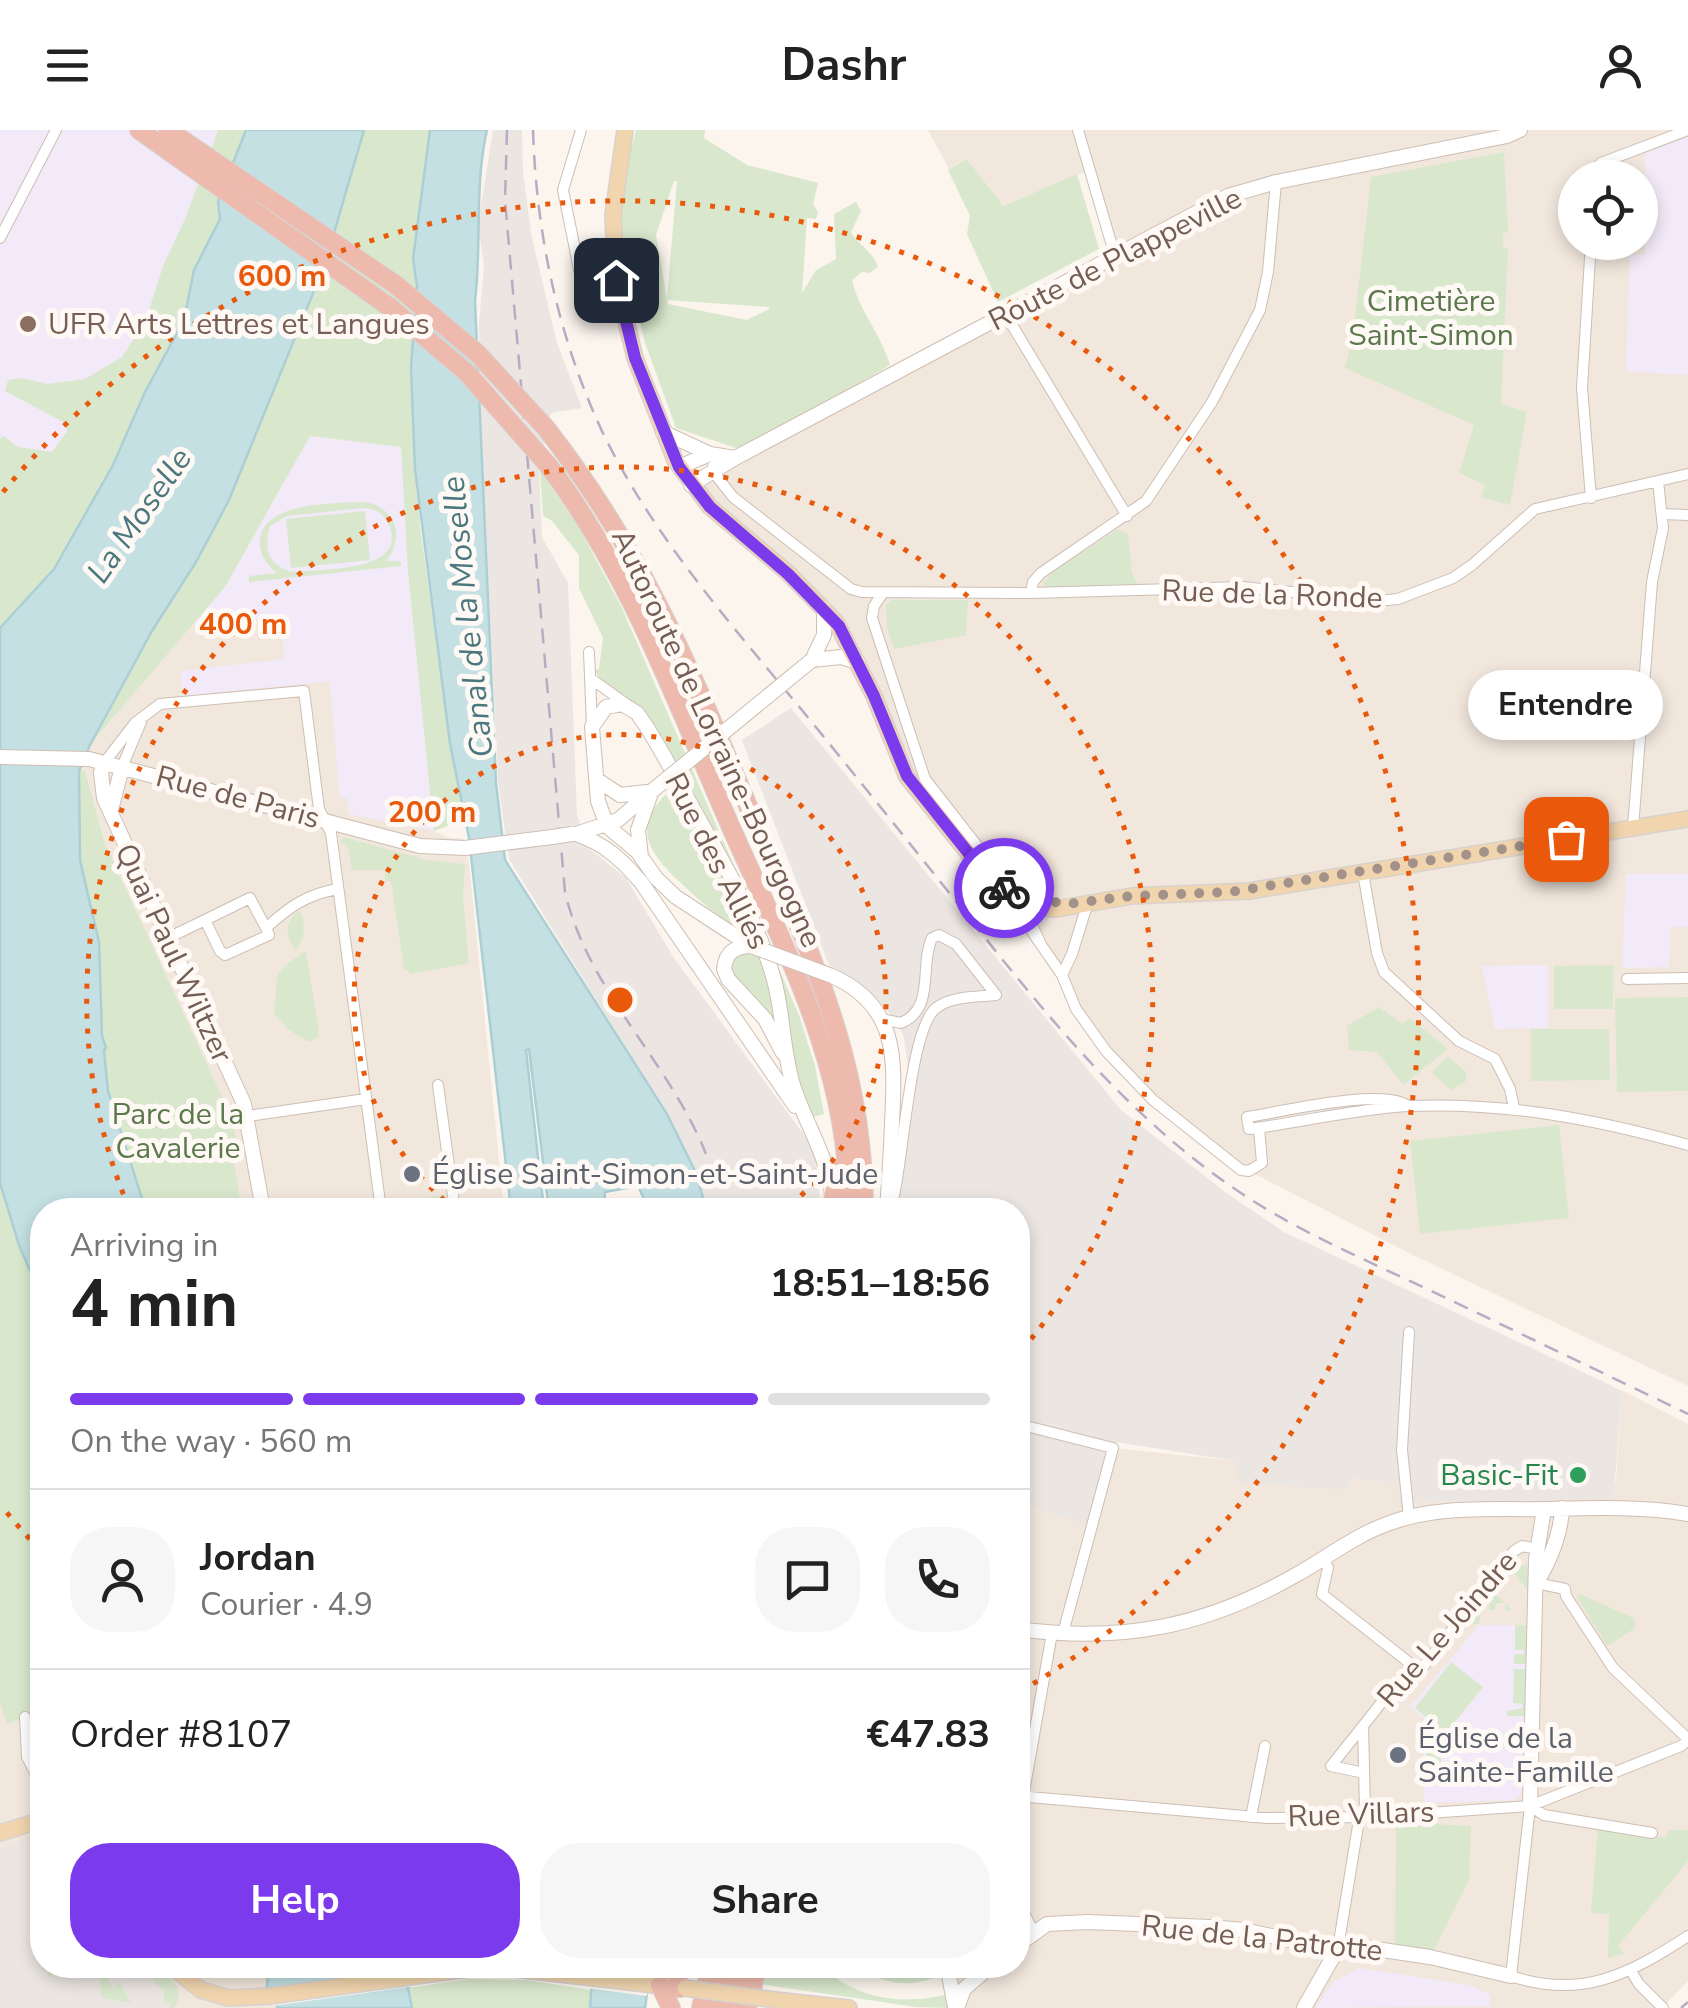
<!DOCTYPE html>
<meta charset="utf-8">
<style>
:root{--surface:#fff;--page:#f6f6f6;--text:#222;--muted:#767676;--line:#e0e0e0;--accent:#7c3aed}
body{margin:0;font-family:"Nunito Sans",sans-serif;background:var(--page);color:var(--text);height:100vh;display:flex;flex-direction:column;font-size:38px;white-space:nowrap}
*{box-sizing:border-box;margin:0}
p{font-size:32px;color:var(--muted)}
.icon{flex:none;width:55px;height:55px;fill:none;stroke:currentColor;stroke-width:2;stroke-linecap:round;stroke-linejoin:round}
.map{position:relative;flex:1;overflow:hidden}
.sheet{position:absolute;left:30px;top:1068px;width:1000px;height:780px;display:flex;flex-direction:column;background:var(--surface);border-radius:40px;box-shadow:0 5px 15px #0003}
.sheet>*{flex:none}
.controls{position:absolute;left:1558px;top:30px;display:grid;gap:20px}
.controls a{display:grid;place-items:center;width:100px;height:100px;border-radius:50%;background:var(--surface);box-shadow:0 5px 15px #0003;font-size:50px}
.pin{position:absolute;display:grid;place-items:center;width:85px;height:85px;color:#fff;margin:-42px;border-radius:20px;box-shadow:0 5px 15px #0006}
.courier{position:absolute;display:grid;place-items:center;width:100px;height:100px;margin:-50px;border:8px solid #7c3aed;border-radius:50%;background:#fff;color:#222;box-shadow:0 2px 12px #0007}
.bubble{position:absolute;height:70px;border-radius:35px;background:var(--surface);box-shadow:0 5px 15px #0003;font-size:32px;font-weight:700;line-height:70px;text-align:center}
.overview em{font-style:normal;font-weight:700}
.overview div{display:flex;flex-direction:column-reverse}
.overview{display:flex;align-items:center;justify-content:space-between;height:170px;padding:0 40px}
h1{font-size:65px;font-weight:700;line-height:75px}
.bar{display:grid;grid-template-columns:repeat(4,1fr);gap:15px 10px;align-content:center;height:120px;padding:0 40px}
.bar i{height:12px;border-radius:8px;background:var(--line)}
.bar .current{background:var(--accent)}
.bar p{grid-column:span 4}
.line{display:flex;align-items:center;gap:25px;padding:0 40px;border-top:2px solid var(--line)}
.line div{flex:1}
.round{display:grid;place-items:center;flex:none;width:105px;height:105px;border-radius:40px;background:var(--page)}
.primary-button{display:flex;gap:20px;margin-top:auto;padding:20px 40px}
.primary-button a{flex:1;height:115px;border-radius:40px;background:var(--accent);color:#fff;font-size:40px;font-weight:700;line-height:115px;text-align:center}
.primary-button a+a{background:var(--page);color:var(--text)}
header{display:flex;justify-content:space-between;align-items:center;height:130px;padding:0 40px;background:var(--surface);font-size:45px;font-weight:700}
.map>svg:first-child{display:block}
.residential{fill:#f2e7dd;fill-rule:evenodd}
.industrial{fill:#ece6e2}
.education{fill:#f2eaf8}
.green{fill:#d9e8cd;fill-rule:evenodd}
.water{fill:#c4e0e3;stroke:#abcfd4;stroke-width:2.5}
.pier{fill:#fbf5ee}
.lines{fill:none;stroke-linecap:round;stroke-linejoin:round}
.street-casing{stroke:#cdbeb4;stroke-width:12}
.secondary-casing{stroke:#cfbeb2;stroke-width:16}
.primary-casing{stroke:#d8d2cf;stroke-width:18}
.highway-casing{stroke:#d8d2cf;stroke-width:20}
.street{stroke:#fff;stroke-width:10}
.secondary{stroke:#fff;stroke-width:14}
.primary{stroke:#f1d5af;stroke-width:15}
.highway{stroke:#edbaad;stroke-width:18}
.rail{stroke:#b8acc5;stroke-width:2.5;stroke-dasharray:15 10;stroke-linecap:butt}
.secondary-bridge-casing{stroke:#cfbeb2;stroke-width:16;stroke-linecap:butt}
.primary-bridge-casing{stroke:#d8d2cf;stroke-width:18;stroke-linecap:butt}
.highway-bridge-casing{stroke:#d8d2cf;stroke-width:20;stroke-linecap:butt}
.secondary-bridge{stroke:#fff;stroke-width:14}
.primary-bridge{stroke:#f1d5af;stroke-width:15}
.highway-bridge{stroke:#edbaad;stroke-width:18}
.done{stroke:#a39289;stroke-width:10;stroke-dasharray:0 18}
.route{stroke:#7c3aed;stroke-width:12}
.ring{fill:none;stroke:#e8590c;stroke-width:5;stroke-dasharray:5 10}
.education-dot{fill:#8d6e63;stroke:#fef9f4;stroke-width:4}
.worship-dot{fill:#6b7280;stroke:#fef9f4;stroke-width:4}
.leisure-dot{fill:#2e9e5b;stroke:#fef9f4;stroke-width:4}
.labels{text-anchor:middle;stroke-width:10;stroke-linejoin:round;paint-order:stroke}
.street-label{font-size:30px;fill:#745d52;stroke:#fef9f4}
.park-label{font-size:30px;fill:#5b784c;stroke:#fef9f4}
.education-label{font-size:30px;fill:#785e54;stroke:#fef9f4;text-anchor:start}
.worship-label{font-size:30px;fill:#5b616d;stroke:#fef9f4;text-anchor:start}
.leisure-label{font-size:30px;fill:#27864d;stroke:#fef9f4;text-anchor:end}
.water-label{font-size:32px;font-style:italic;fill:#4b777e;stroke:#fef9f4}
.centre{fill:#e8590c;stroke:#fef9f4;stroke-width:5}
.ring-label{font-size:30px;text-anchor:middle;font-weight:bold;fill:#e8590c;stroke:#fef9f4;stroke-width:10;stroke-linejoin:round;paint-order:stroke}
</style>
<header><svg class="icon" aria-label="menu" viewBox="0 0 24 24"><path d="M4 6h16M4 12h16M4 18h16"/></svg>Dashr<svg class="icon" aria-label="person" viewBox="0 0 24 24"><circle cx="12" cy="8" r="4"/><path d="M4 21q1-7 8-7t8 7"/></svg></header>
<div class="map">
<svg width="1688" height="1878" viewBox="0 0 1688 1878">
<rect width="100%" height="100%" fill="#fbf5ee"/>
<path class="residential" d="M928 0H1688V1256L1409 1123 1249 1041 1142 960 1071 869 1032 806 914 657 836 492 691 355 1115 126 1089 40 1002 76 967 29 949 39ZM1575 48H1640V112H1575Z
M310 306 402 317 408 442 434 701 449 708H463L469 733 504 1080H242L234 1032 241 1030 105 714 85 642 79 641 90 615 225 457Z
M1625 1262 1688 1294V1851L1662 1878H956L947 1835H1018V1294L1113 1318 1236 1331 1347 1360 1348 1349 1399 1353V1372L1467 1371 1544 1379 1616 1352 1621 1270Z
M0 1482 42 1656V1835H264L268 1838 267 1857 278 1878H0Z"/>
<path class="industrial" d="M493 0H522L523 43 532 108 557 213 582 278 551 283 539 337 542 407 568 453 577 684 587 717 626 748 674 828 815 1020 821 1080H707L694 1039 667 984 509 729 498 652 480 275 479 194 484 135 478 95Z
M791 578 1121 980 1225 1062 1284 1102 1625 1262 1621 1270 1613 1378 1544 1379 1467 1371 1399 1373 1398 1353 1349 1349 1347 1360 1239 1353 1235 1331 1116 1312 1090 1396 1018 1372V1080H897L908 938 904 908 896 890 883 876 857 851 829 835 742 610Z
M42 1702V1835H158L178 1857 180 1867 175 1878H0V1719Z"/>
<path class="education" d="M0 0H223L114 268 0 389Z
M1688 7V245L1626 241 1630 125 1645 124V23Z
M310 306 402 317 408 442 434 701 349 684 347 668H341L339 662 330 551 183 566 180 541 285 529 280 487 193 495 225 457Z
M1626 744H1688V797H1671L1669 837 1622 838Z
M1548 835V898L1495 899 1482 836Z
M1479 1495H1528L1522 1662 1516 1670 1424 1673V1588L1410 1577Z
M1359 1838 1469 1855 1491 1865 1490 1876 1316 1878 1333 1852Z"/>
<path class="green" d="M218 0H246L218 71 220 89 194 140 184 190 145 262 113 335 54 439 0 498V308L4 306 18 317 52 322 67 302V294L5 261 8 250 22 248 48 254 85 249 122 227 145 192 163 136 185 89Z
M364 0H430L414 128 417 156 411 238 420 395 450 614 465 690 434 701 408 442 401 317 310 306 225 457 90 615 152 501 196 432 229 370 325 134Z
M636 0H705L704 8 747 35 818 53 813 74 818 82 816 89 807 88 802 163 816 140 836 129 834 84 856 72 861 81 851 102C859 116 874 122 878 137L869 143 862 142 852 150C860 184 880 201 890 235L774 303 736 318 676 298 645 213 614 83ZM674 51H677L667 168 656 105ZM667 170 769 177V179L747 190 668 174Z
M1504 22 1508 102 1503 103V118L1508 119 1501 274 1527 282 1510 375 1481 367 1485 355 1459 343 1474 295 1345 238 1353 205 1371 47Z
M967 29 1003 76 1077 44 1099 119 998 172 967 104 970 86 948 40Z
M540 340 578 396 621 476 799 885 815 936 824 984 813 987 795 945 780 861 640 578 603 553 594 540 599 539 603 508 579 458V425L552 391 543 386Z
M367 372C397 380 405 408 386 431H401V436L249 452V446L277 443C266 434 258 424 260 408 266 371 338 373 367 372ZM364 378C376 379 384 383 389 395 409 443 319 439 292 442 267 434 264 419 270 396L287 386Z
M365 381 370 430 291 438 286 389Z
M1117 400 1128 404 1132 442 1138 455 1047 457 1043 453 1054 441Z
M892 470H968L966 505 894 519 887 497 886 475Z
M79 641H85L105 714 229 982 242 1030 234 1032 242 1080H149L143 1072 108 961 102 906 99 812 80 730Z
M675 656 734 761 755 807C733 797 715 784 697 768 657 731 620 702 675 656Z
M343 707 427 730 465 734 463 767 469 833 412 844 404 839 391 751H385V740H352L348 718 341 711Z
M299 780C307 792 305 811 295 821 286 804 283 794 299 780Z
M304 822H306L319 901 318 907 309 912 289 900 274 884C280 846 267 846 304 822Z
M747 823 763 828 783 914 763 877 732 842 731 836 736 825Z
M1613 835V879H1554V836Z
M1688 867V961L1617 962 1615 868Z
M1379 877 1403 894 1410 888 1448 919 1403 955 1377 922 1349 920 1347 896Z
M1531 899H1609L1610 950 1531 951Z
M1447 926 1466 942V951L1451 960 1432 943Z
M1559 995 1569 1088 1420 1104 1410 1011Z
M0 1053 19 1115 42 1169V1656L27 1627 25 1588 7 1594 0 1573Z
M445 1065 447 1080H416L414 1070Z
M1527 1435 1528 1460 1513 1442 1495 1464 1512 1480H1505V1473H1496L1495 1480H1489V1473H1483L1479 1494 1463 1496 1509 1439Z
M1580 1464 1629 1486 1635 1490V1498L1609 1515 1606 1514 1576 1465Z
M1515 1495H1527L1526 1534H1514V1524H1524V1520H1515Z
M1451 1532 1483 1557 1446 1603V1609L1432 1598V1592L1415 1578Z
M1514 1539H1526L1525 1586H1507V1581L1523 1578 1522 1574 1513 1573Z
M1426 1611H1441V1640H1426Z
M1396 1692 1471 1696 1469 1750 1433 1822 1395 1815Z
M1598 1697 1666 1708 1669 1700H1688V1731L1618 1816 1625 1823 1608 1828 1609 1784 1591 1783Z
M44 1835H101L112 1857 120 1853 131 1873 102 1868 98 1841 49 1847 47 1839 42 1840Z
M147 1835H157C170 1849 187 1859 174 1878H171L170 1873H164V1861L155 1852Z
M763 1835H821C854 1869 901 1875 945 1865L949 1878 916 1877 759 1854Z
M852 1835H943L944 1844C906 1860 887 1854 852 1835Z
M468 1849 526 1850 592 1860 590 1878H412L408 1858Z"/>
<path class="water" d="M246 0H364L325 134 229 370 196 432 152 501 90 615 79 641 80 730 99 812 102 906 106 917 104 921 108 961 143 1072 149 1080H42V1169L19 1115 0 1053V498L54 439 113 335 145 262 184 190 194 140 220 89 218 71Z
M430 0H487C474 56 482 115 475 171L496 653 505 730 667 984 694 1039 707 1080H649L638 1056 605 1062 604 1080H549L529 919 526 920 544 1080H511L469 708 450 614 415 339 411 238 417 156 413 129Z
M264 1835H408L412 1851 408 1858 412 1878H278L267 1857 268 1839Z
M590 1835H651L645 1878H590L593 1837Z"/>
<path class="pier" d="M585 1835 650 1845 647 1866 587 1858Z
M417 1851 415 1856 272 1876 263 1861Z"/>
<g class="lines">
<defs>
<path id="street" d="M581 0 563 60 581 149 595 169 619 167
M1078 0 1115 126
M1595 48 1596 39 1601 33 1688 0
M0 108 56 0
M1006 185 1127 386
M713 336 718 348 733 367 851 459 862 462 1031 463 1243 457 1377 471 1398 469 1453 448 1472 435 1535 379 1688 344
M1591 368 1582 258 1591 112
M1662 384 1688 385
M883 463 874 476 872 488 925 649 1011 759
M1031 463 1033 452 1041 443 1146 371 1212 272 1260 180 1268 142 1276 52
M589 522 592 596
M590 548 629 576
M104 633 135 593 160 574 304 561 319 679 331 703 381 1080
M122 637 141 592
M1633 698 1652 452 1663 398 1658 351
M1363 743 1377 823 1384 842 1459 911 1495 929 1510 959 1514 978
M1027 766 1028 787 1040 812
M1008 767 1062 845 1076 879 1106 921 1153 970 1241 1040 1249 1041 1262 1033 1259 998
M266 798 250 768 205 790 220 821 225 825 269 805 266 798C289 777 307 764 338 759
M168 808 205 790
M1062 845 1072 824 1088 772
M1627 849 1688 848
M881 889 901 893C936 878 919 836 932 808L939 805 956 814 996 865C977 867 951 866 936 878 909 900 903 1037 892 1074
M438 955 455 1080
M1408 976C1384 957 1281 982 1247 987L1249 999C1302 992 1355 979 1409 976 1505 972 1595 989 1688 1015
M248 986 366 969
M1409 1202 1402 1320 1409 1387
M1018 1294 1113 1318 1063 1503
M1324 1429 1328 1438 1322 1464 1416 1538
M1536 1453 1565 1459 1566 1466 1613 1538 1688 1609
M25 1587 27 1627 42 1656
M1363 1596 1331 1636 1364 1643
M1018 1666 1267 1688 1371 1687 1530 1676 1681 1616 1688 1610
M1530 1676 1511 1846C1581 1870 1630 1844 1688 1806
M1530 1676 1544 1685 1652 1703
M1251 1687 1265 1616
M1018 1696 1052 1503
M1018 1771 1033 1801
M1338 1818 1358 1696 1365 1680 1363 1596 1407 1540 1423 1537 1514 1421 1522 1416 1538 1419
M1631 1841 1639 1854 1663 1878"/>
<path id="secondary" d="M663 302 710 324
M679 337 710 324 735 328
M691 355 735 328 1228 66 1276 52 1507 6 1520 0
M812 530 824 505V478
M812 530 841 527 858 532
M0 627 89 629 420 716 465 718 552 707
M104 633 101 643 104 668 244 974 263 1080
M596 649 620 665 647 662
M111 680 122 637
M576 704C605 714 621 729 641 752L795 976
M576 704 618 690 652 661
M641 727 638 700 650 666
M750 816C734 817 726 822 724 839L728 849 765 889 783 923
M751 816 676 767 656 748 637 721 607 696 598 671 592 597 606 577 622 574 637 583C658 611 673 644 691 675 722 730 755 785 773 846 784 883 782 922 794 958 808 1000 833 1034 833 1080
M832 846C899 876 895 930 892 993 891 1022 889 1051 887 1080
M1537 1452C1550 1430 1561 1405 1562 1378
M1018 1499C1121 1513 1204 1497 1294 1446 1325 1429 1354 1406 1387 1394 1437 1375 1491 1380 1544 1379 1591 1378 1642 1376 1688 1384
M1530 1676 1536 1429 1544 1379
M1018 1815 1047 1794 1088 1792 1210 1797 1244 1800 1321 1817 1349 1815 1430 1827 1511 1846
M947 1835 955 1877
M957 1878 964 1859 992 1835
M1304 1878 1338 1818"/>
<path id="primary" d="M625 0 613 85 616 150 635 228 675 330 710 377 788 443 836 492 874 566 907 647 986 745 1008 767 1032 777 1056 779 1132 766 1249 761 1688 689
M0 1703 42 1690
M169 1835 201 1860 229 1868 270 1866 490 1836 672 1857
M775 1870 849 1878"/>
<path id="highway" d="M139 0 391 178
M168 0 396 155
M545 297C642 420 691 541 751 683 808 820 864 928 864 1080
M548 335C626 438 672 561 723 679 778 807 852 936 848 1080
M833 1071 837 1039
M674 1835 680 1858
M660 1855 671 1878
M701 1878 711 1835
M715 1878 726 1835
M730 1878 741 1835
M747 1878 758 1835"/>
</defs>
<use href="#street" class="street-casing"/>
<use href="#secondary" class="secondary-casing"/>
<use href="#primary" class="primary-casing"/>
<use href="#highway" class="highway-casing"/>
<use href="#street" class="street"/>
<use href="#secondary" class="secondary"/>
<use href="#primary" class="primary"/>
<use href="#highway" class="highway"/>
<path class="rail" d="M507 0 505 70 565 762C588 861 669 931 706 1024
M533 0C536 103 558 206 601 299 658 419 754 519 836 622 884 681 931 740 978 799 1052 892 1127 983 1225 1052 1286 1096 1357 1126 1425 1158 1513 1200 1601 1242 1688 1284
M1681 1878 1688 1872"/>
<defs>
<path id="secondary-bridge" d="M652 661 812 530
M552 707 572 704
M751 816 832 846"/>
<path id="primary-bridge" d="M685 1858 775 1870"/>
<path id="highway-bridge" d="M396 155 478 224 545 297
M391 178 467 243 548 335"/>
</defs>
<use href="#secondary-bridge" class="secondary-bridge-casing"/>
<use href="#primary-bridge" class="primary-bridge-casing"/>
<use href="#highway-bridge" class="highway-bridge-casing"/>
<use href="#secondary-bridge" class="secondary-bridge"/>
<use href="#primary-bridge" class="primary-bridge"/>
<use href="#highway-bridge" class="highway-bridge"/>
</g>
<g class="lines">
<path class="done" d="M1004 758 1039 770 1068 774 1132 766 1230 762 1566 709"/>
<path class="route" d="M616 150 635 228 679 337 710 377 788 444 839 496 874 566 907 646 986 745 1004 758"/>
</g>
<g class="ring">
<path d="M456 1080A266 266 0 1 1 784 1080"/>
<path d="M129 1078A533 533 0 1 1 1019 1223"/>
<path d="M40 1420A799 799 0 0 1 3 1378M3 362A799 799 0 1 1 1019 1562"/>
</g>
<circle class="education-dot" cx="28" cy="194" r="10"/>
<g class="worship-dot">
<circle cx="412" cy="1044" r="10"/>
<circle cx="1398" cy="1625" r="10"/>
</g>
<circle class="leisure-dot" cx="1578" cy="1345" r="10"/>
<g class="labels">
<g class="street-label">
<text transform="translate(1115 129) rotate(-27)" y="10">Route de Plappeville</text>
<text transform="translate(1272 464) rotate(2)" y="10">Rue de la Ronde</text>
<text transform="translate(717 608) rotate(65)" y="10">Autoroute de Lorraine-Bourgogne</text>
<text transform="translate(238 667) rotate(15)" y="10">Rue de Paris</text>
<text transform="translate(717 731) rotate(63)" y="10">Rue des Alliés</text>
<text transform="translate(174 823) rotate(65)" y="10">Quai Paul Wiltzer</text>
<text transform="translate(1447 1499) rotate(-49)" y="10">Rue Le Joindre</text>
<text transform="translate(1361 1684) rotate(-2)" y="10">Rue Villars</text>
<text transform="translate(1262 1808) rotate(6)" y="10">Rue de la Patrotte</text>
</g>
<g class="park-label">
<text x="1431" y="181">Cimetière<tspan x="1431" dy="34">Saint-Simon</tspan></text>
<text x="178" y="994">Parc de la<tspan x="178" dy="34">Cavalerie</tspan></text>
</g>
<g class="education-label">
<text x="48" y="204">UFR Arts Lettres et Langues</text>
</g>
<g class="worship-label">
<text x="432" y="1054">Église Saint-Simon-et-Saint-Jude</text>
<text x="1418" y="1618">Église de la<tspan x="1418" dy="34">Sainte-Famille</tspan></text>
</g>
<g class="leisure-label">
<text x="1558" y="1355">Basic-Fit</text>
</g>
<g class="water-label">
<text transform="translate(139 385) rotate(-55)" y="11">La Moselle</text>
<text transform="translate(467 487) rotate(-96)" y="11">Canal de la Moselle</text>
</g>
</g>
<circle cx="620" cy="870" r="15" class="centre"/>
<g class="ring-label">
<text x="282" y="156">600 m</text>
<text x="243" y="504">400 m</text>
<text x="432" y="692">200 m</text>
</g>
</svg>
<div class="controls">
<a><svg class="icon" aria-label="locate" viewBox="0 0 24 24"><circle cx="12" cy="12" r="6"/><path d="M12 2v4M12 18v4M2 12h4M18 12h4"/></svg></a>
</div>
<div class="pin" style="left:1566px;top:709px;background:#ea580c"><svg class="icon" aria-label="bag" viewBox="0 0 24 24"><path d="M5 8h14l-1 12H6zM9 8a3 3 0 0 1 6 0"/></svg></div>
<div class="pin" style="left:616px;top:150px;background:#1f2937"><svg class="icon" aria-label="home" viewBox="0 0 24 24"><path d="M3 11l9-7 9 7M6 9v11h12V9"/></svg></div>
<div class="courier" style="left:1004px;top:758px"><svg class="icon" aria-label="bike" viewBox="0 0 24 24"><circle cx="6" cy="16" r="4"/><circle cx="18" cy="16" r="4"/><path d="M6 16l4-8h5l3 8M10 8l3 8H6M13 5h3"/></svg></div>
<div class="bubble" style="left:1468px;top:540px;width:195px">Entendre</div>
<section class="sheet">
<div class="overview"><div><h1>4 min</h1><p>Arriving in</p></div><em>18:51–18:56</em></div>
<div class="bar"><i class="current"></i><i class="current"></i><i class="current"></i><i></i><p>On the way · 560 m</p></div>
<div class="line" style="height:180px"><a class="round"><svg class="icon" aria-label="person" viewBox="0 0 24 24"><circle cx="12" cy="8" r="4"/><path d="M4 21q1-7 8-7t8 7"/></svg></a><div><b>Jordan</b><p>Courier · 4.9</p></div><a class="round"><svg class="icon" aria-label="chat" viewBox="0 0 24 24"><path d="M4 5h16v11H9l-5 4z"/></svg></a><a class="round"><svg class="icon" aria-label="phone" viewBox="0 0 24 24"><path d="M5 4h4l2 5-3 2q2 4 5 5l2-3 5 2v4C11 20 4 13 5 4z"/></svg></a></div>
<div class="line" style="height:130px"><div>Order #8107</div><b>€47.83</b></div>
<div class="primary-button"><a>Help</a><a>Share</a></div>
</section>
</div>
